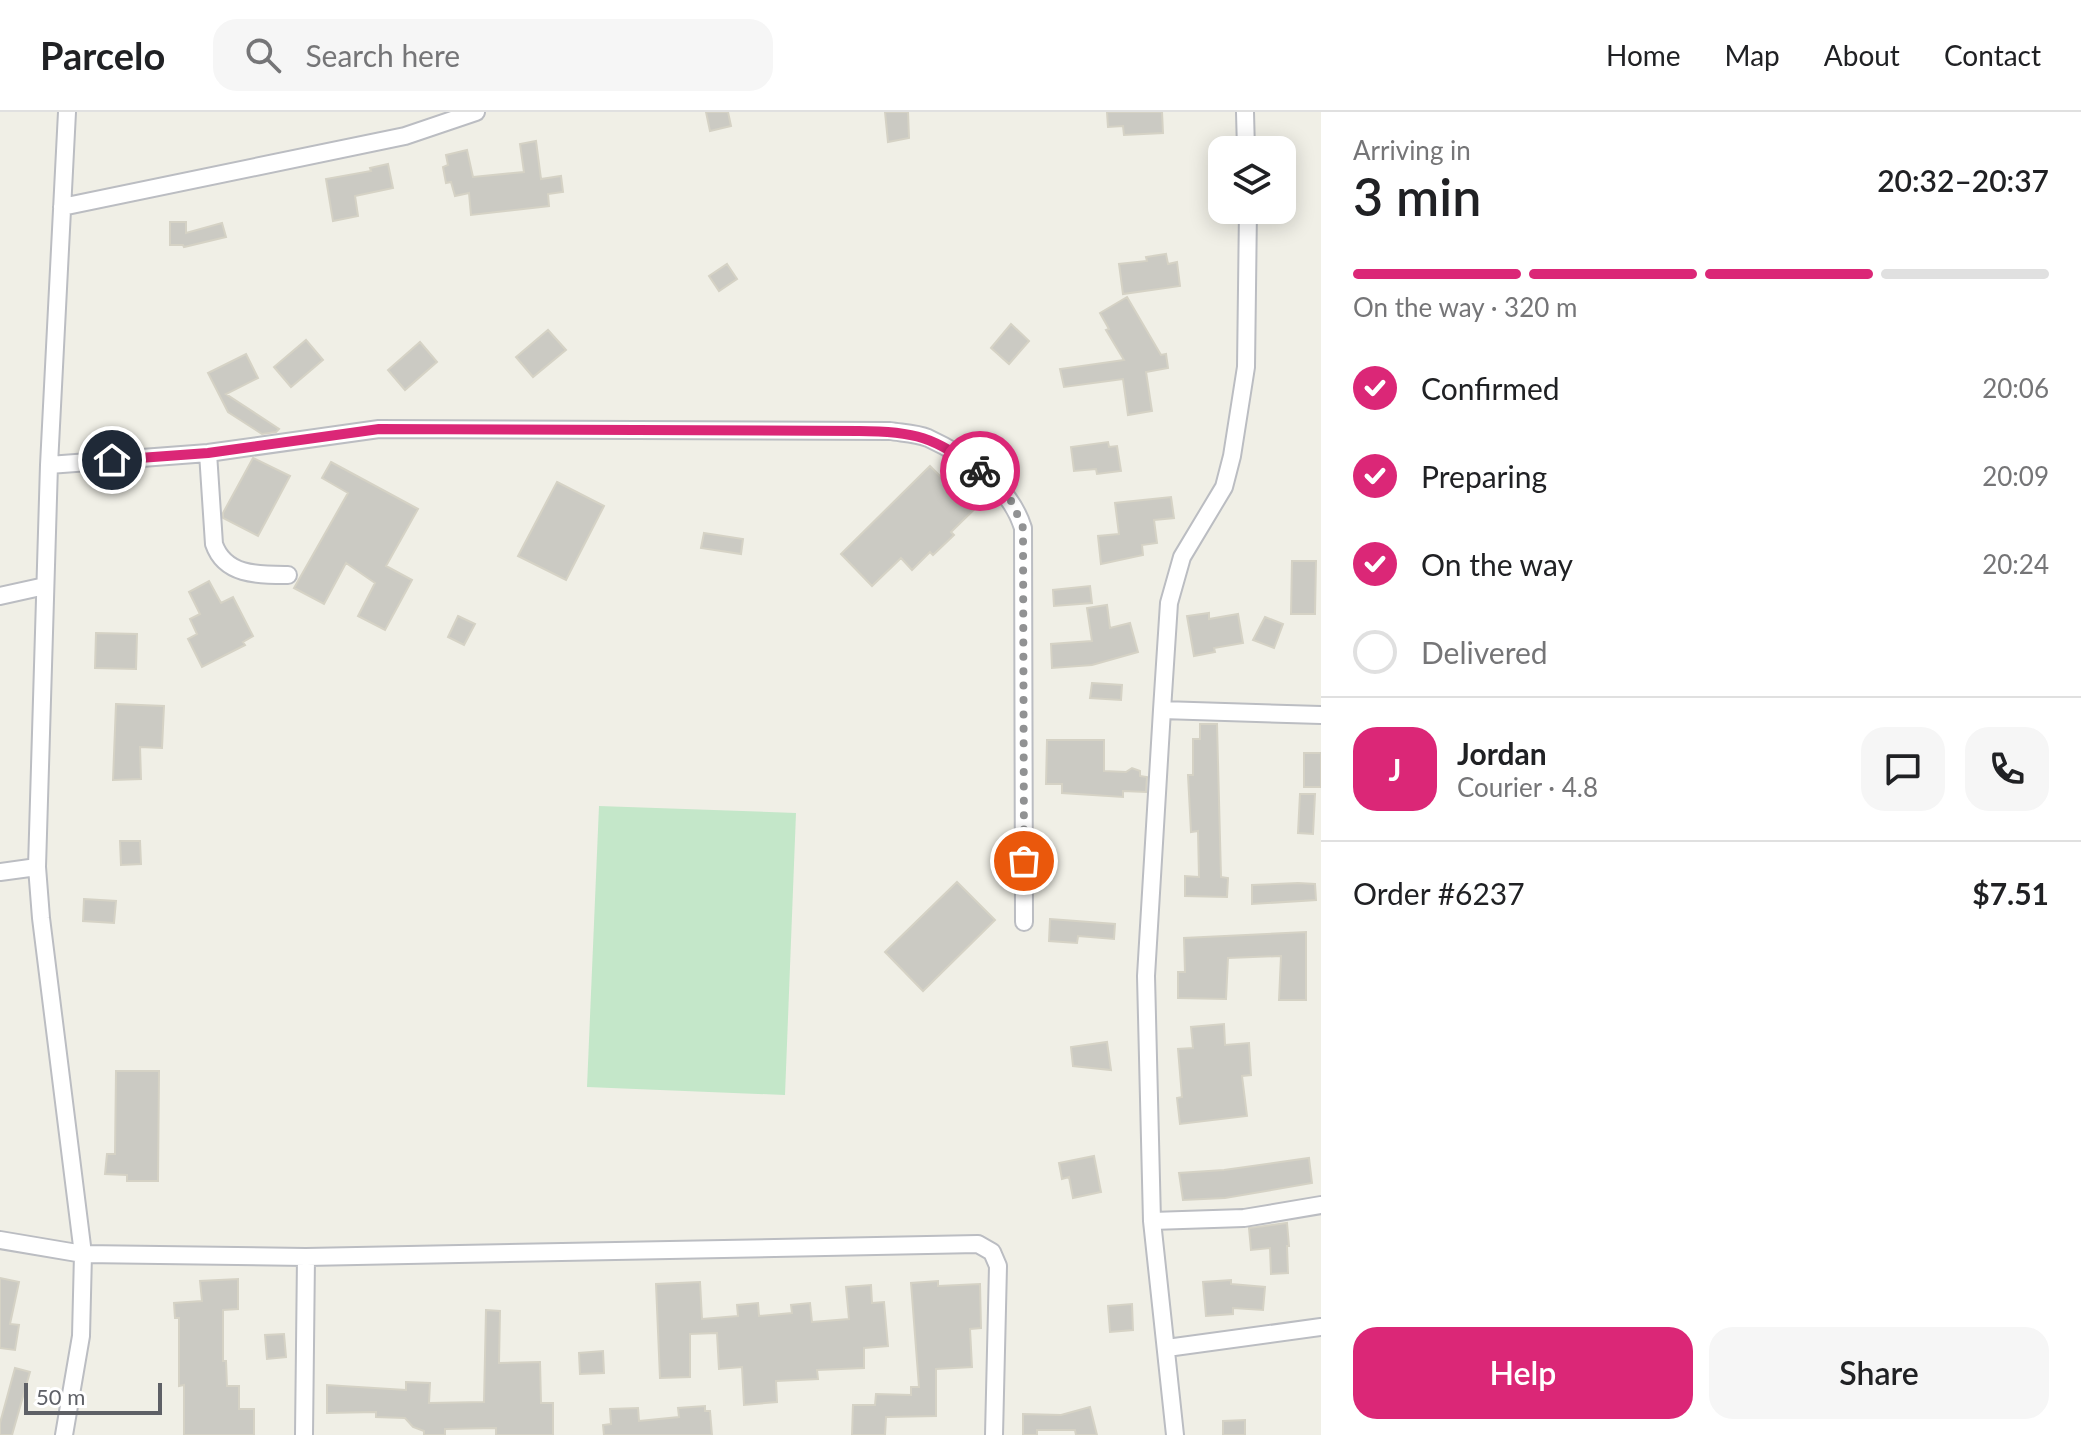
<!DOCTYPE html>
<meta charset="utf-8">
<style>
:root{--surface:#fff;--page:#f6f6f6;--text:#202124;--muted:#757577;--line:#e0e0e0;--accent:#db2777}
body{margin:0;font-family:Lato,sans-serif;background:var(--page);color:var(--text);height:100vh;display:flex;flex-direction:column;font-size:30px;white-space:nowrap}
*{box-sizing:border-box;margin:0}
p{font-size:26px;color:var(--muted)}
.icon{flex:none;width:44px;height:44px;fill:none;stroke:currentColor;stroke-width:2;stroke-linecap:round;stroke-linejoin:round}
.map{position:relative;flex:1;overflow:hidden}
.side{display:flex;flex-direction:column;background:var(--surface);width:760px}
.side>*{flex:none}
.fabs{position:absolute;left:1208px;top:24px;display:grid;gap:16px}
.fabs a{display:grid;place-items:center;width:88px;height:88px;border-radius:16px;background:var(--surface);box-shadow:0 4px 20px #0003;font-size:40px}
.scale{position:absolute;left:24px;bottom:20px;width:138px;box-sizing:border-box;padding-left:8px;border:4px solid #5e6066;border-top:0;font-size:22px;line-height:28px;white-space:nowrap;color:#5e6066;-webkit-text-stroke:6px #fff;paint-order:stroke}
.pin{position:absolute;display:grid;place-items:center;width:68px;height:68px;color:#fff;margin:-34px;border:4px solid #fff;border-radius:50%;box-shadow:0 2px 8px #0007}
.courier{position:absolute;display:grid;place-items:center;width:80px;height:80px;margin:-40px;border:6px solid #db2777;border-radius:50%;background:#fff;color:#222;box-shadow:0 2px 10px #0007}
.overview em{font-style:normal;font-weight:600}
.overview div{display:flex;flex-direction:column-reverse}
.overview{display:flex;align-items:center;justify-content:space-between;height:136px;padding:0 32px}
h1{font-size:52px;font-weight:600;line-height:60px}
.bar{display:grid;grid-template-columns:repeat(4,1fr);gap:12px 8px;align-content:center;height:96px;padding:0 32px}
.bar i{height:10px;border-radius:6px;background:var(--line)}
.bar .current{background:var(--accent)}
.bar p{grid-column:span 4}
.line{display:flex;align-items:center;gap:20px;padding:0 32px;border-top:2px solid var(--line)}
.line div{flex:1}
.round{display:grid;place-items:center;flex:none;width:84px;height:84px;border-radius:24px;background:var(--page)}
ol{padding:0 32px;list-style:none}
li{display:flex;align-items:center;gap:24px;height:88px}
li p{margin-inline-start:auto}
li .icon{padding:8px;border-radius:50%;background:var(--accent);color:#fff;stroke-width:4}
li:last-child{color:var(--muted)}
li i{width:44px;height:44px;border:4px solid var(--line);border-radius:50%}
.cta{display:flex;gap:16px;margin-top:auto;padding:16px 32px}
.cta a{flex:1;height:92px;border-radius:24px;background:var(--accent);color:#fff;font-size:32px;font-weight:600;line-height:92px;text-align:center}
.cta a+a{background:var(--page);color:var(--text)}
header{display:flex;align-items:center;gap:48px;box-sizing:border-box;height:112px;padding:0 40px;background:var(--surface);border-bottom:2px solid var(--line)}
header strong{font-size:38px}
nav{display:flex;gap:44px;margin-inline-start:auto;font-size:28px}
.search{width:560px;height:72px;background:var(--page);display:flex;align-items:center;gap:20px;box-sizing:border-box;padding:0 28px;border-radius:24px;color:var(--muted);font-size:30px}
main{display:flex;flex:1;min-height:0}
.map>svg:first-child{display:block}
.green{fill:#c4e7c9}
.building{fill:#cbcac3;stroke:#d5d2c5;stroke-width:2}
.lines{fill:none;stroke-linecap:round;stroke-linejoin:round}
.street-casing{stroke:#bbbdc2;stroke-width:20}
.street{stroke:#fff;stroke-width:16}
.done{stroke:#919293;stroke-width:8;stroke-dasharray:0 14.4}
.route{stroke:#db2777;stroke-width:10}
</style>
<header>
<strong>Parcelo</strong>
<div class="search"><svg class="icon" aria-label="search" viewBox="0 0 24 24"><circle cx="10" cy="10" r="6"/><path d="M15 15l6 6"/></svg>Search here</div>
<nav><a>Home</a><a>Map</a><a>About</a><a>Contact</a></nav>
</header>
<main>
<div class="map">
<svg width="1321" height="1323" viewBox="0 0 1321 1323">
<rect width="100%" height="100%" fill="#f0efe6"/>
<path class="green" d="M599 694 796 701 785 983 587 975Z"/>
<path class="building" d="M706 0H728L731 14 710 19Z
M885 0H908L909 26 888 30Z
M1107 0H1162L1163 21 1124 23 1123 14 1108 15Z
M536 29 541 67 561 64 563 80 548 82 549 94 471 103 469 81 455 84 451 70 446 71 443 55 448 53 446 43 467 38 473 65 524 60 520 32Z
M388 52 393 76 355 84 358 104 333 109 326 67 371 59 370 56Z
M170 110H186V121L222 111 226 125 184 135 183 133H170Z
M1166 142 1168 152 1177 150 1180 174 1123 182 1119 152 1147 149 1146 145Z
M727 152 737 167 719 179 709 164Z
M1127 185 1161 243 1166 242 1168 256 1146 260 1152 299 1128 303 1123 267 1064 275 1060 257 1124 248 1106 218 1109 217 1100 201Z
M1011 212 1029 229 1009 252 991 236Z
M548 218 566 238 533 265 516 245Z
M306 228 323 248 291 275 274 255Z
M420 230 437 250 405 278 388 258Z
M246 242 258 266 226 282 279 317 276 320 262 322 228 300 208 261Z
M1108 330 1109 335 1117 334 1121 359 1097 362 1096 357 1074 359 1071 335Z
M253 346 290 364 258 424 223 406V401Z
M331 350 418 397 386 454 412 468 385 518 358 504 375 471 346 451 324 492 294 476 348 381 322 366Z
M930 354 955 379 970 364 990 382 951 420 954 423 933 443 930 440 912 458 901 446 872 474 841 442Z
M557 370 604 394 566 468 518 444Z
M1171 385 1174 406 1154 408 1157 431 1142 433 1143 443 1101 452 1098 424 1119 422 1115 391Z
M704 421 743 427 741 442 701 436Z
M1292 449H1316L1315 502H1291Z
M209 469 221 491 233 485 253 524 243 530 245 533 202 555 188 527 197 522 190 507 200 502 189 480Z
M1090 474 1092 491 1054 494 1053 478Z
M1107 493 1110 516 1130 511 1138 540 1092 553 1052 556 1051 532 1092 529 1087 496Z
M1209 501V507L1238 502 1243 531 1214 536 1215 540 1194 544 1187 504Z
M458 504 475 512 464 533 448 525Z
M1265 505 1283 512 1274 536 1253 528Z
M96 521 137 522 136 557 95 556Z
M1092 571 1122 573 1121 588 1090 586Z
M116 592 164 594 162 636 140 635 141 667 113 668Z
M1200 612H1217L1221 765 1228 766 1227 785 1185 784V764L1199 765 1198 719 1191 720 1188 663H1193V627H1200Z
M1047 628H1104V659L1126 660 1132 656 1140 659V664L1147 665 1146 680 1123 679V685L1062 681V672H1046Z
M1304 641H1321V675H1304Z
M1300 682H1315L1313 722 1298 721Z
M120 729H140L141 752 121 753Z
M957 770 995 808 923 879 885 840Z
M1298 771 1315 772 1316 788 1252 792V773Z
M84 787 116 789 114 811 83 809Z
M1050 807 1115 812 1114 827 1078 824 1077 831 1049 829Z
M1306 820V888H1279L1281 844 1228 846 1226 887 1178 886V860H1185L1184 826Z
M1224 912 1225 933 1249 931 1251 963 1242 964 1247 1004 1180 1012 1177 986 1182 985 1178 937 1193 936 1191 915Z
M1107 930 1111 958 1073 954 1071 935Z
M116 959H159L158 1069H127V1063L105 1062 107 1042H115Z
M1094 1044 1101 1080 1073 1086 1069 1065 1062 1067 1059 1051Z
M1309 1046 1312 1071 1225 1086 1183 1088 1179 1061 1224 1058Z
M1287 1111 1289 1134H1287L1288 1161 1271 1162 1270 1136 1251 1138 1249 1116Z
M0 1166 19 1170 10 1212 19 1213 15 1238 0 1236Z
M238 1167V1197L223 1198V1249H226L227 1274H239V1297H254V1323H184V1273L179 1274V1206H175L174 1191 202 1189 200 1169Z
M1231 1168V1172L1265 1175 1263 1198 1233 1196V1202L1206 1204 1203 1170Z
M938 1169V1174L980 1172 981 1216 970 1217 972 1255 936 1257V1304L886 1305 885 1323H852L853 1293H875L876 1282 911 1283V1275H919L911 1171Z
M700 1170 702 1207 738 1204 737 1193 758 1191 759 1204 792 1201 791 1193 810 1191 812 1210 849 1207 846 1175 871 1173 872 1191 884 1190 888 1234 864 1236V1256L817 1258 818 1267 776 1269 777 1290 744 1293 742 1255 719 1257 717 1221 690 1222V1265L660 1266 656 1172Z
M1132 1192 1133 1218 1110 1220 1108 1194Z
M486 1198 500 1199 499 1251 540 1250 541 1291H553V1323H496V1316L445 1317V1323H424V1319L413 1315 405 1306 376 1305V1300L327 1301V1273L406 1278V1270L430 1271 429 1291 484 1290Z
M284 1222 286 1245 267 1247 265 1223Z
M603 1239 604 1261 580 1262 579 1241Z
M15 1256 30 1260 12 1323H0V1311Z
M705 1294V1299H710L712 1323H604L603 1313 611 1312 610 1297 638 1296 639 1309 679 1305 678 1296Z
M1090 1295 1097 1323H1076L1075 1318H1037V1323H1023V1302L1061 1303Z
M1245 1308V1323H1223V1309Z"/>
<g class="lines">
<defs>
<path id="street" d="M1245 0 1246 38
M62 95 405 24 476 0
M208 341 214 432C225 464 259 463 288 463
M49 353 208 341 379 317 890 319C902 321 916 321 928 326 967 344 1010 374 1023 416L1024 810
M0 484 45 474
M1162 598 1321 603
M0 760 37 755
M1152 1109 1244 1106 1321 1093
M0 1128 83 1142 306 1145 978 1132 992 1140 998 1154 994 1323
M1167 1236 1321 1215
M64 1323 81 1224 83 1142 41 806 37 755 49 353 67 0
M304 1323 306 1145
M1175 1323 1152 1109 1146 864 1162 598 1169 491 1182 445 1224 375 1232 344 1246 255 1248 98"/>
</defs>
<use href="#street" class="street-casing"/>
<use href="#street" class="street"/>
</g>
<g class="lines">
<path class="done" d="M980 359 1012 390 1023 416 1024 749"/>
<path class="route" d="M112 348 208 341 379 317 859 319C914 319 935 325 980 359"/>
</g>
</svg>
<div class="fabs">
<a><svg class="icon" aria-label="layers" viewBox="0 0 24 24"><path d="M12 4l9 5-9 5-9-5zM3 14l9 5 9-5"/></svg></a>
</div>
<div class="scale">50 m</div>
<div class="pin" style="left:1024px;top:749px;background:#ea580c"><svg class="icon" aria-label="bag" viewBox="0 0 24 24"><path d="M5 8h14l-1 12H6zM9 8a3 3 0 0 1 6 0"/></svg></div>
<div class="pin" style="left:112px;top:348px;background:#1f2937"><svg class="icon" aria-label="home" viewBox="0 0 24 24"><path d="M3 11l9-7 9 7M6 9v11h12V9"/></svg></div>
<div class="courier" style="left:980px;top:359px"><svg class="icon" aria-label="bike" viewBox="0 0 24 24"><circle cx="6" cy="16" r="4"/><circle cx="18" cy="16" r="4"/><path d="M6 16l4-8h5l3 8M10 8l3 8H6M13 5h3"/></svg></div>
</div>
<section class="side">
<div class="overview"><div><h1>3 min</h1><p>Arriving in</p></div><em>20:32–20:37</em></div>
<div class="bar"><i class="current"></i><i class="current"></i><i class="current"></i><i></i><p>On the way · 320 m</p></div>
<ol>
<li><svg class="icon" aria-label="check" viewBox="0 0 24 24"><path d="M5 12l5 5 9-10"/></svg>Confirmed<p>20:06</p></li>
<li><svg class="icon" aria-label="check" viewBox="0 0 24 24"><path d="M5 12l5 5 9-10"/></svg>Preparing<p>20:09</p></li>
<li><svg class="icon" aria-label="check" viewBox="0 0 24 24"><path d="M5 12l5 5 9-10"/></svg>On the way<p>20:24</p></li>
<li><i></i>Delivered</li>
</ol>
<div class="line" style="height:144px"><b class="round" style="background:var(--accent);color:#fff">J</b><div><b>Jordan</b><p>Courier · 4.8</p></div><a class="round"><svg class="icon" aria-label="chat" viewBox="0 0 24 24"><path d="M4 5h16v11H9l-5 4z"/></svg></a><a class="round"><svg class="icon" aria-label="phone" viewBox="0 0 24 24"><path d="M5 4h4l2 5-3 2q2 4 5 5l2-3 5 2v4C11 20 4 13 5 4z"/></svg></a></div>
<div class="line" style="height:104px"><div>Order #6237</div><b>$7.51</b></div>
<div class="cta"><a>Help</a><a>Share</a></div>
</section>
</main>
